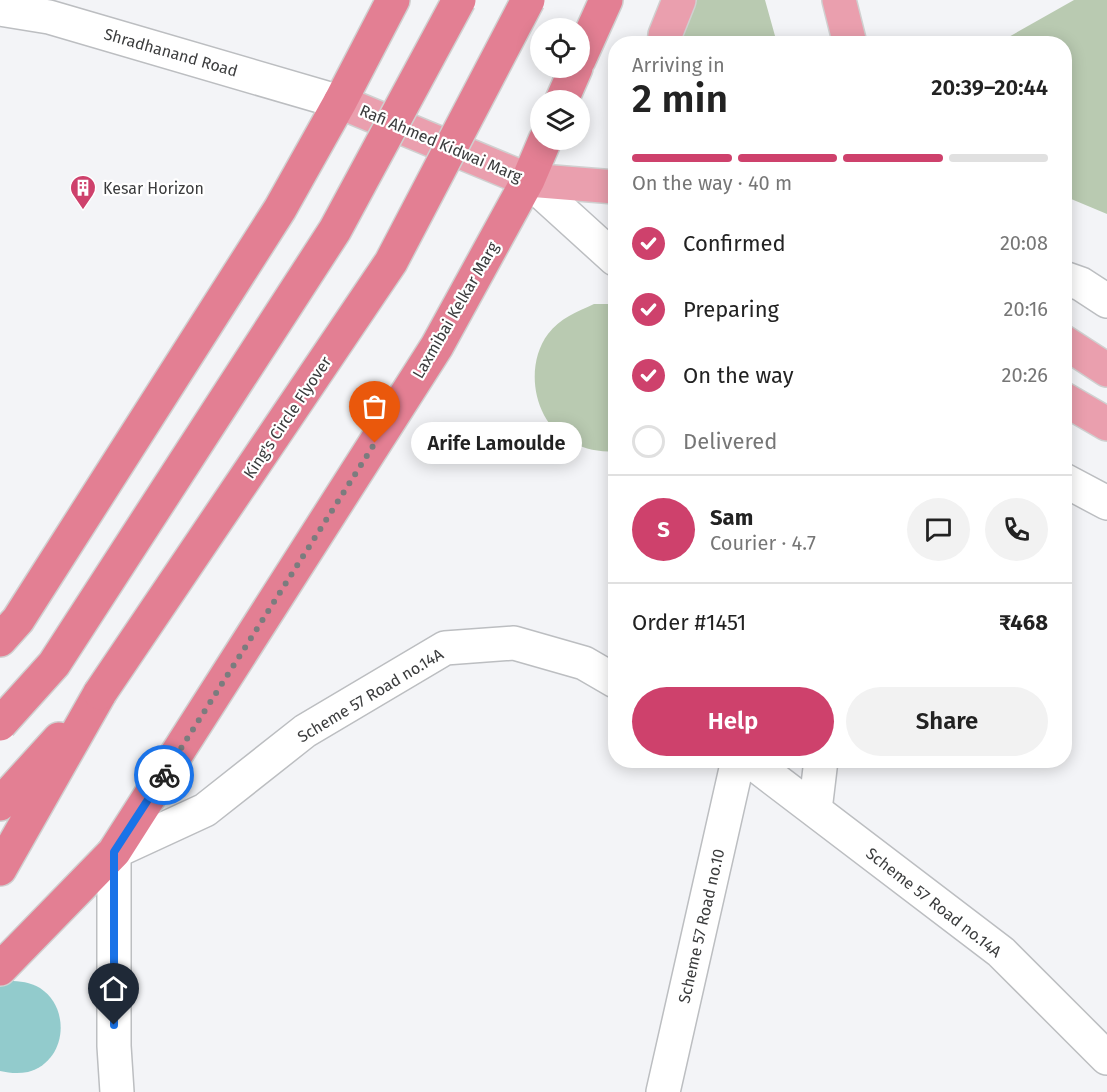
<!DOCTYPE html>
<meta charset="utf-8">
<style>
:root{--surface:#fff;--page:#f2f2f2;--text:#222;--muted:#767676;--line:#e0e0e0;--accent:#ce416c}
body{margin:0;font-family:"Fira Sans",sans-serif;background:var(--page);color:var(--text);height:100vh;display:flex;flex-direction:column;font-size:22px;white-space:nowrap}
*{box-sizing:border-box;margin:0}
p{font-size:20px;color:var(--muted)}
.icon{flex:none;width:33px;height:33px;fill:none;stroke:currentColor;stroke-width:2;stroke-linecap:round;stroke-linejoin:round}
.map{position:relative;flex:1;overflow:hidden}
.side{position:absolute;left:608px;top:36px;width:464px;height:732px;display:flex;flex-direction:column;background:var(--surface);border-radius:24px;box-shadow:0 3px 15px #0003}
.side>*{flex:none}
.tools{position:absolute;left:530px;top:18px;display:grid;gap:12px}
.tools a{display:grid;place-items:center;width:60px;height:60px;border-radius:50%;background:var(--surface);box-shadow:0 3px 15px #0003;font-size:30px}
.pin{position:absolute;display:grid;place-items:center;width:51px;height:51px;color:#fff;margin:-62px -26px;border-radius:50% 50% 50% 0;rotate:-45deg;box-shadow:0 0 6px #0007}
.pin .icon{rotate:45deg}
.courier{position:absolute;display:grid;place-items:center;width:60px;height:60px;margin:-30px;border:4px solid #1a73e8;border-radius:50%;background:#fff;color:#222;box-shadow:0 2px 8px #0007}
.bubble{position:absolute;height:42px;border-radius:21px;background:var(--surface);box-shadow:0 3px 15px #0003;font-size:20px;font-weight:600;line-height:42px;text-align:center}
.headline em{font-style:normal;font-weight:600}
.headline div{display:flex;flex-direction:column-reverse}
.headline{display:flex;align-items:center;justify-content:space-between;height:102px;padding:0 24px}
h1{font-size:39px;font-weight:600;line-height:45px}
.bar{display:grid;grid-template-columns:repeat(4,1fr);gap:9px 6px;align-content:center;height:72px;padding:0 24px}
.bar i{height:8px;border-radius:4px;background:var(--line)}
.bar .selected{background:var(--accent)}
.bar p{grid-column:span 4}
.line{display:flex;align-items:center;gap:15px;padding:0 24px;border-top:2px solid var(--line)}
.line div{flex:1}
.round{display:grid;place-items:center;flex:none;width:63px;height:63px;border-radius:32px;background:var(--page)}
ol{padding:0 24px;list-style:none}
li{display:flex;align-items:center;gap:18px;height:66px}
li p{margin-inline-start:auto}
li .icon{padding:6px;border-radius:50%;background:var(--accent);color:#fff;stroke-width:4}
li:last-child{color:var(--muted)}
li i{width:33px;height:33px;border:3px solid var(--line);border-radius:50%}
.button{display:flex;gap:12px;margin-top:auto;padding:12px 24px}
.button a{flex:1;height:69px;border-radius:36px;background:var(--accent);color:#fff;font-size:24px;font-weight:600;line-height:69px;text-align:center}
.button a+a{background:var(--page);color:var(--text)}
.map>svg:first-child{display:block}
.green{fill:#b9cab1}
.water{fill:#92cbcc}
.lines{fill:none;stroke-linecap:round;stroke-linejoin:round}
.minor-casing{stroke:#bcbec1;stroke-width:36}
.tertiary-casing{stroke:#bcbec1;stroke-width:36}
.primary-casing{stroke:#d0d0d0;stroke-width:36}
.trunk-casing{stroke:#d0d0d0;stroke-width:36}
.minor{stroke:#fff;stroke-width:33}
.tertiary{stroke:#fff;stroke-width:33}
.primary{stroke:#ea9fae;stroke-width:33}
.trunk{stroke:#e37f93;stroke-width:33}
.trunk-bridge-casing{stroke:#d0d0d0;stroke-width:36;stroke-linecap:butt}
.trunk-bridge{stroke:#e37f93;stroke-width:33}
.done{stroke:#7b7c7e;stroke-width:6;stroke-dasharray:0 10.8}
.route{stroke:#1a73e8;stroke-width:8}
.labels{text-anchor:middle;stroke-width:4.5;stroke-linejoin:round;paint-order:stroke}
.street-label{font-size:16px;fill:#3b3c3d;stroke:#fff}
.poi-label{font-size:16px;fill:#3b3c3d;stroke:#fff;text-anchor:start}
</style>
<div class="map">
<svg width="1107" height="1092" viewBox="0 0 1107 1092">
<rect width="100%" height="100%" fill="#f3f4f7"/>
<path class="green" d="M697 0H765L777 43 676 44Z
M1074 0H1107V214L1064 196V44L998 43Z
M594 304H615V452C597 451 587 450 571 442 533 423 524 366 548 334 560 318 577 312 594 304Z"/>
<path class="water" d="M9 981C20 981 30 982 40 988 72 1009 66 1062 28 1072 18 1074 9 1073 0 1071V984Z"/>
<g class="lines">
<defs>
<path id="minor" d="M0 9 49 17 340 102
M749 760 1001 952 1107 1058
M815 810 821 760
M114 852 205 810 305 731 445 648 514 643 584 663 615 681
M663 1092 738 760"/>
<path id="tertiary" d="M528 180 615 259
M1064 278 1081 284 1107 301
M1064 480 1107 503
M114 852V1046L117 1092"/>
<path id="primary" d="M839 0 850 44
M664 44 665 35 679 0
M340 102 528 180 615 187
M1064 342 1107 370
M1064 399 1107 424"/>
<path id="trunk" d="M579 60 606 0
M562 100 576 68
M0 640 18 620 280 209 340 102 393 0
M0 804 59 739
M0 869 100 693
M0 969 114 852 437 346 528 180 545 140"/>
</defs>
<use href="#minor" class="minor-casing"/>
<use href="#tertiary" class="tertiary-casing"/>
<use href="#primary" class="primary-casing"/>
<use href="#trunk" class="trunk-casing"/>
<use href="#minor" class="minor"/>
<use href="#tertiary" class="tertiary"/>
<use href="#primary" class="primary"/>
<use href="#trunk" class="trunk"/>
<defs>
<path id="trunk-bridge" d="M100 693 391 262 528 0
M0 724 54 664 335 230 459 0"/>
</defs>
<use href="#trunk-bridge" class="trunk-bridge-casing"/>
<use href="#trunk-bridge" class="trunk-bridge"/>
</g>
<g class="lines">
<path class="done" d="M164 775 375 443"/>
<path class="route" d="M114 1025V852L164 775"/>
</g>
<defs>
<symbol id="building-pin" viewBox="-11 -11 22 30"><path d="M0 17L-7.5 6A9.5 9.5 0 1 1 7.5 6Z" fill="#ce416c" stroke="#fff"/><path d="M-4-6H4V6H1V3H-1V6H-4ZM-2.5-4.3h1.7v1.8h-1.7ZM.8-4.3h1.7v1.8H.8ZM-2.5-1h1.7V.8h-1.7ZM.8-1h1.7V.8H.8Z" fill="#fff"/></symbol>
</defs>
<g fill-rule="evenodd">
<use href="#building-pin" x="68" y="173" width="30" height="40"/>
</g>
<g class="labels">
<g class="street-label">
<text transform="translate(171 52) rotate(16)" y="6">Shradhanand Road</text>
<text transform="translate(441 143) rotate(23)" y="6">Rafi Ahmed Kidwai Marg</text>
<text transform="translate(455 310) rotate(-60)" y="6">Laxmibai Kelkar Marg</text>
<text transform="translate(287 417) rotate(-56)" y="6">King's Circle Flyover</text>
<text transform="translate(370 695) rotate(-31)" y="6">Scheme 57 Road no.14A</text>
<text transform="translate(934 902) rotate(38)" y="6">Scheme 57 Road no.14A</text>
<text transform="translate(701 926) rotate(-77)" y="6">Scheme 57 Road no.10</text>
</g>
<g class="poi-label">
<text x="103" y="194">Kesar Horizon</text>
</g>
</g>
</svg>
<div class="tools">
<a><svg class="icon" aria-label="locate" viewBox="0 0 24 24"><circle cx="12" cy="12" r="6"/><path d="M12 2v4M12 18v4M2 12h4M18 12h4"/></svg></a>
<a><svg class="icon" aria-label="layers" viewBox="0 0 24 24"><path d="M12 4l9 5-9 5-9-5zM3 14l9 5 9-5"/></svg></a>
</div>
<div class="pin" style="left:375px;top:443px;background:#ea580c"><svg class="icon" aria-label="bag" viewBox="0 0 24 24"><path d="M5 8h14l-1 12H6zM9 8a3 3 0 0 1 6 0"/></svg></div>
<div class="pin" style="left:114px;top:1025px;background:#1f2937"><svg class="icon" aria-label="home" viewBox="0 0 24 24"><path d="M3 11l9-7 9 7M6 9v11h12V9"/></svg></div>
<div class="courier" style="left:164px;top:775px"><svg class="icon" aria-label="bike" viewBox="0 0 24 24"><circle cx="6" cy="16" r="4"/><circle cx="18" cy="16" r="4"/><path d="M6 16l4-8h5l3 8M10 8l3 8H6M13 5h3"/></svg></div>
<div class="bubble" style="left:411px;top:422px;width:171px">Arife Lamoulde</div>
<section class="side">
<div class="headline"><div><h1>2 min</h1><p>Arriving in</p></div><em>20:39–20:44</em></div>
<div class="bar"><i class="selected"></i><i class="selected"></i><i class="selected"></i><i></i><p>On the way · 40 m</p></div>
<ol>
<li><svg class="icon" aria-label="check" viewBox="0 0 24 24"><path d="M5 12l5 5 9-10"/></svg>Confirmed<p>20:08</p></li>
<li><svg class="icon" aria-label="check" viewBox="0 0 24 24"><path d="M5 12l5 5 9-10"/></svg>Preparing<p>20:16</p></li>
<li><svg class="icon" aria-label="check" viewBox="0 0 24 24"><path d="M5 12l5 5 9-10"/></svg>On the way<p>20:26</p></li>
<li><i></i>Delivered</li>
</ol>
<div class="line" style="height:108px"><b class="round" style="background:var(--accent);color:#fff">S</b><div><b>Sam</b><p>Courier · 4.7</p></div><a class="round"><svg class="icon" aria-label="chat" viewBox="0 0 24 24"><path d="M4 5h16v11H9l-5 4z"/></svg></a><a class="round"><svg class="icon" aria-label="phone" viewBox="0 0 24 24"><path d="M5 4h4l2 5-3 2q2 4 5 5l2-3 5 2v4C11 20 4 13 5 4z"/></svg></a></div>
<div class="line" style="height:78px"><div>Order #1451</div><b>₹468</b></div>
<div class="button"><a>Help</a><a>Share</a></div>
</section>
</div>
